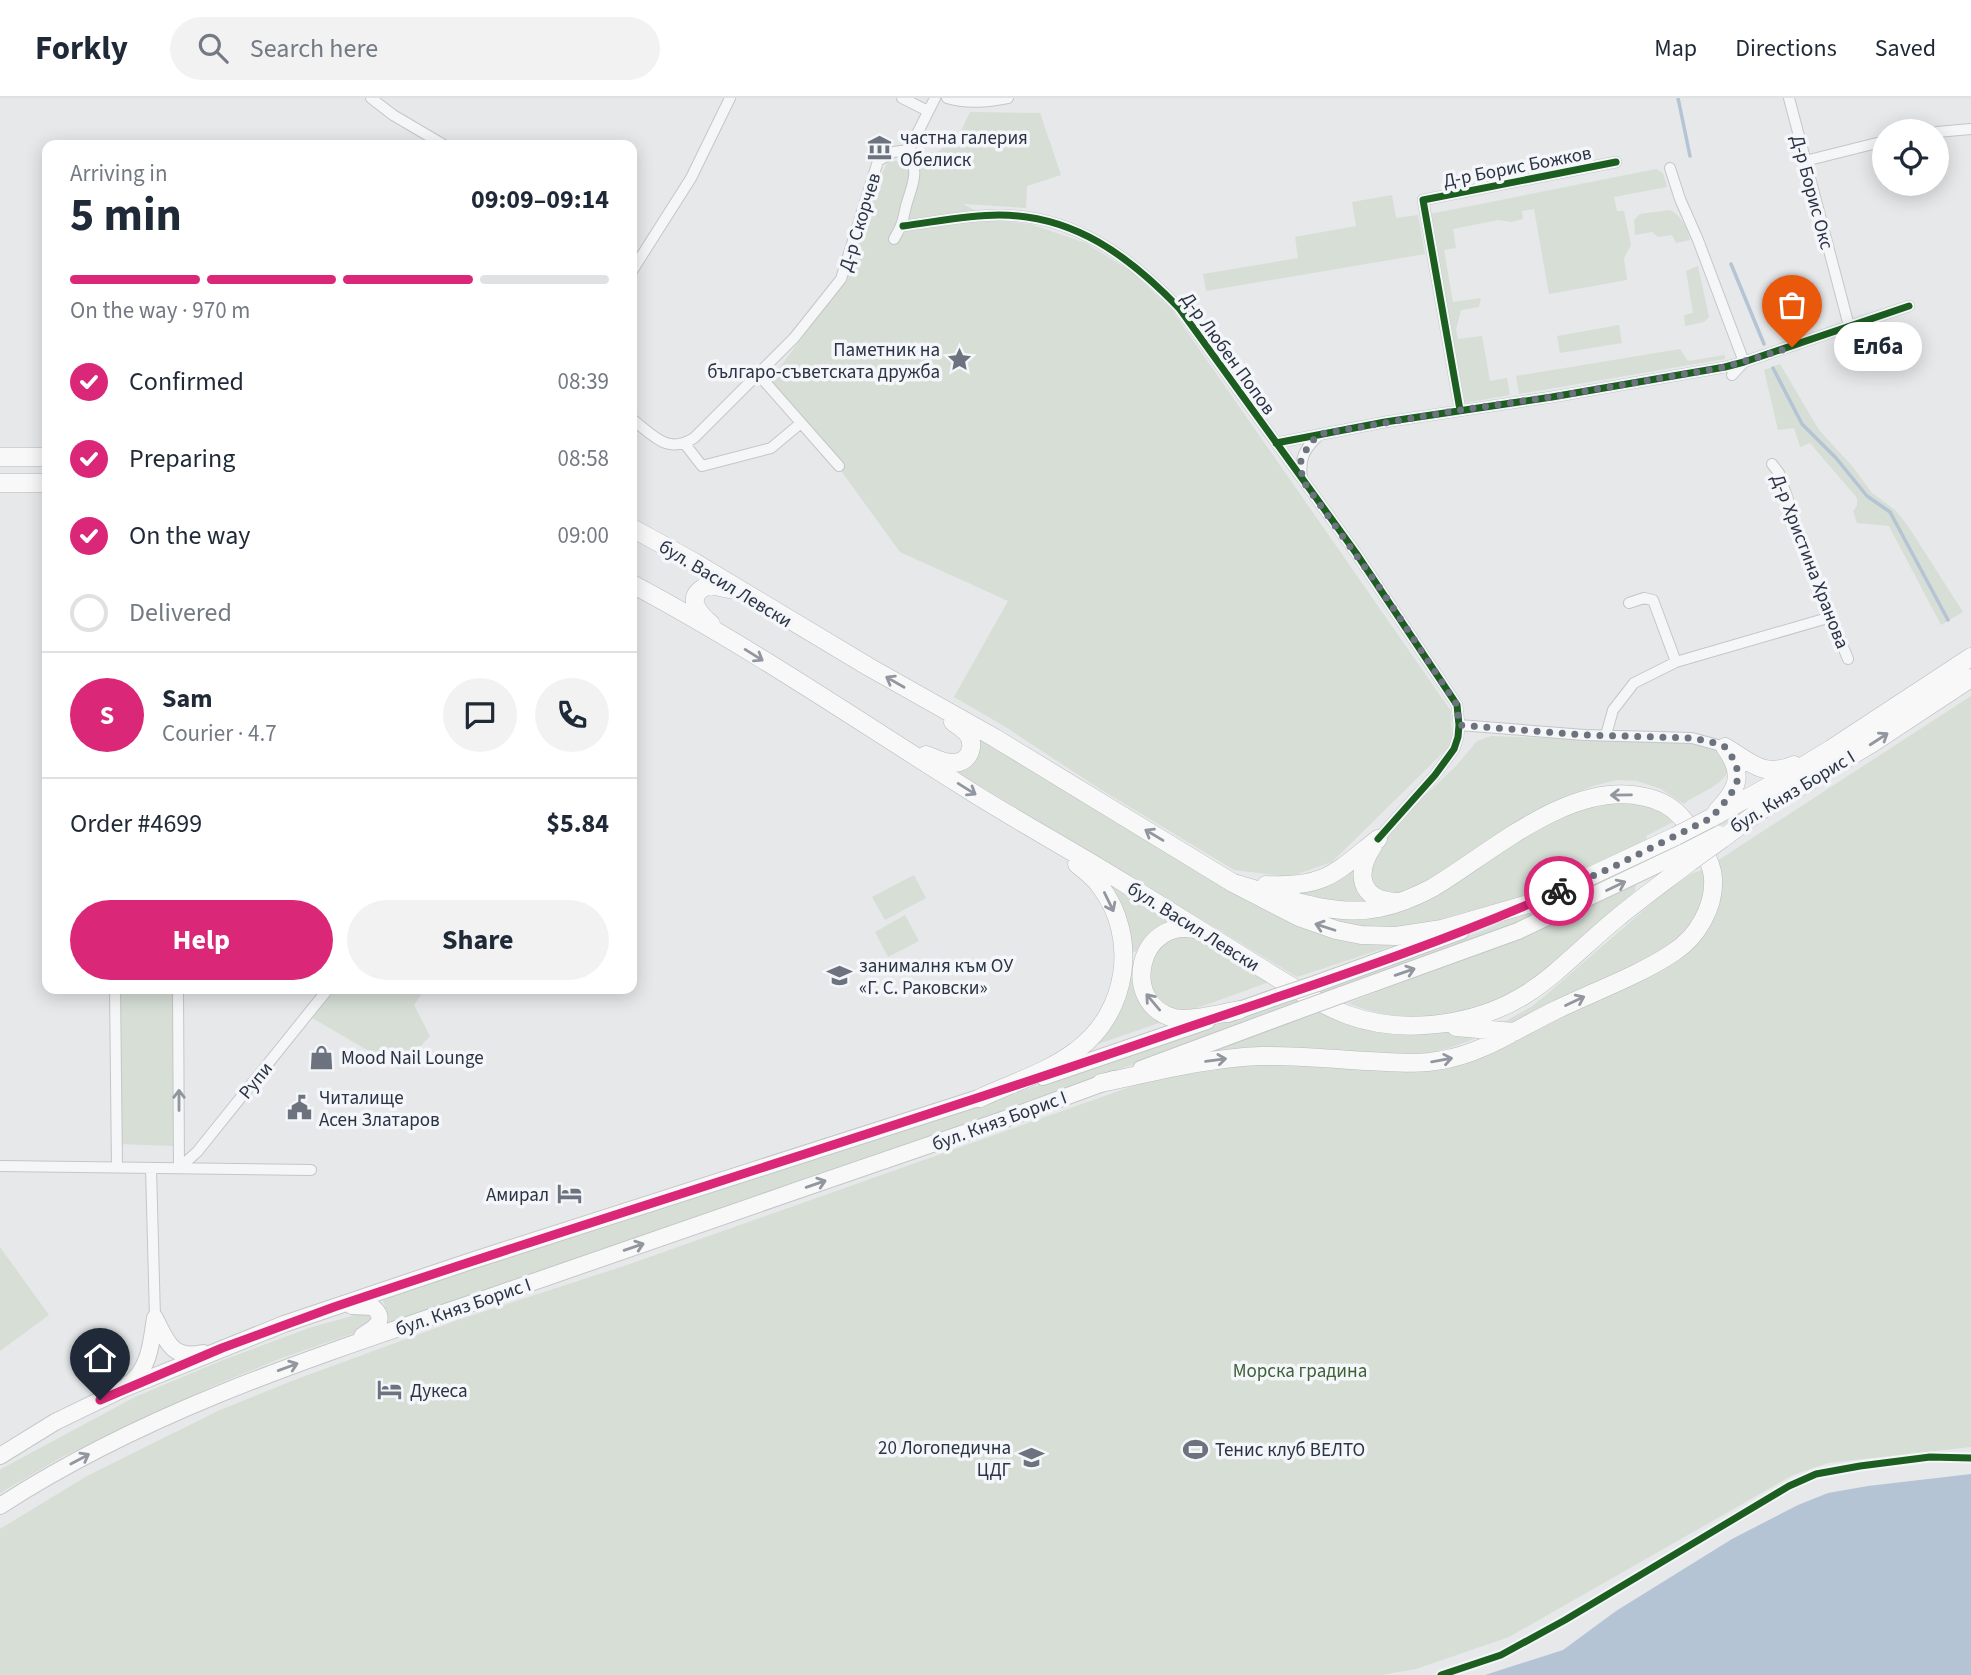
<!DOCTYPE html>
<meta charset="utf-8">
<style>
:root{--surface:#fff;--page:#f2f2f3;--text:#1f2937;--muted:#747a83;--line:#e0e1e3;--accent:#db2777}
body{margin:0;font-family:"Source Sans 3",sans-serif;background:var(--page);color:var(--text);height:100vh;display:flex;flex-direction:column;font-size:26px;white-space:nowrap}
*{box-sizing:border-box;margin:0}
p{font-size:23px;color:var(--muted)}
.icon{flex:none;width:38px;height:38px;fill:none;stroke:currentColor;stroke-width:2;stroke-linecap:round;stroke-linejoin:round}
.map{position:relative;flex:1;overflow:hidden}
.panel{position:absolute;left:42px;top:42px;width:595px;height:854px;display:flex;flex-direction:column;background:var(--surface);border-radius:14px;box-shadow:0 4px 18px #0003}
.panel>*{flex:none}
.controls{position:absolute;left:1872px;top:21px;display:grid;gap:14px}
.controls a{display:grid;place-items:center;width:77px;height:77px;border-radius:50%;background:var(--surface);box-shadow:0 4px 18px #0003;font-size:35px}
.pin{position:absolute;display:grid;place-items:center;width:60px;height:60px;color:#fff;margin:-72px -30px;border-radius:50% 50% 50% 0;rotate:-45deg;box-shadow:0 0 7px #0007}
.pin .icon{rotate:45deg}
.courier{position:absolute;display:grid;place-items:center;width:70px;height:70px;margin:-35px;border:5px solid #db2777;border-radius:50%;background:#fff;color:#222;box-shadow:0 2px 9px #0007}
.bubble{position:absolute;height:49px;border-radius:24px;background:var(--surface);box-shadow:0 4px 18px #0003;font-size:23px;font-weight:700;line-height:49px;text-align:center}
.head em{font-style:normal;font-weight:700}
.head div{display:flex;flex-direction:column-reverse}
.head{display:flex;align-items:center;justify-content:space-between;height:119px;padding:0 28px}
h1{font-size:46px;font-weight:700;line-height:52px}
.bar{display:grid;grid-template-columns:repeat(4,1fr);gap:10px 7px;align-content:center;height:84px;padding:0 28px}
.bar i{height:9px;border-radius:5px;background:var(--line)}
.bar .active{background:var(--accent)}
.bar p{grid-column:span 4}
.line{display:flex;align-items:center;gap:18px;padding:0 28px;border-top:2px solid var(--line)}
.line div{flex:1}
.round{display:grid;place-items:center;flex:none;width:74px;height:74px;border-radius:37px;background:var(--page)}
ol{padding:0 28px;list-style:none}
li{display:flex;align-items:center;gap:21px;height:77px}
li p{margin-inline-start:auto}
li .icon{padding:7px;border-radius:50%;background:var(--accent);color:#fff;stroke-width:4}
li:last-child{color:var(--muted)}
li i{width:38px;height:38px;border:4px solid var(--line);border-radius:50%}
.cta{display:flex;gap:14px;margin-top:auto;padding:14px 28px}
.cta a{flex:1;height:80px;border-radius:42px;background:var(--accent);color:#fff;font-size:28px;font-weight:700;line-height:80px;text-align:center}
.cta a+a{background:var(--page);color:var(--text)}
header{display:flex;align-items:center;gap:42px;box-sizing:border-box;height:98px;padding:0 35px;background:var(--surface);border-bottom:2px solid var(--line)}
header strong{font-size:33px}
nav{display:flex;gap:38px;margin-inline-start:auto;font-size:24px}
.search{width:490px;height:63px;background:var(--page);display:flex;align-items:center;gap:18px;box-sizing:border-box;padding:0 24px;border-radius:38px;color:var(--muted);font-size:26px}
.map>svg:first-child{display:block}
.green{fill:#d6ded6}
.water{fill:#b4c4d5}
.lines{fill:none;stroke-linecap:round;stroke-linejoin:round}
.stream{stroke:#b4c4d5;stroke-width:3.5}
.minor-casing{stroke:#c4c6c8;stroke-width:12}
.secondary-casing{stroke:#c4c6c8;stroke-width:18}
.trunk-casing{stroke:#b8bbbf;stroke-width:19}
.minor{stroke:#f5f6f7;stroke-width:10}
.secondary{stroke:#f8f8f8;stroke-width:16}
.trunk{stroke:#f8f8f8;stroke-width:18}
.secondary-bridge-casing{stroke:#c4c6c8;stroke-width:18;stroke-linecap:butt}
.trunk-bridge-casing{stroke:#b8bbbf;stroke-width:19;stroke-linecap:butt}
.secondary-bridge{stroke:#f8f8f8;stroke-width:16}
.trunk-bridge{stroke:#f8f8f8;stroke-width:18}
.cycleway-casing{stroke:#f4f6f9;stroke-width:11}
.cycleway{stroke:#1b5e20;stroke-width:7}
.oneway{stroke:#92969e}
.oneway2{stroke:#90959e}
.done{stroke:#6c737f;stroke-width:7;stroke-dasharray:0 12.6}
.route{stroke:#db2777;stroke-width:9}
.labels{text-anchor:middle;stroke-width:7;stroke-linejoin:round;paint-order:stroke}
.poi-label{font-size:19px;fill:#2b3445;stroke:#f4f6f9;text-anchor:start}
.street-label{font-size:19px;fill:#2b3445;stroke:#f4f6f9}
.park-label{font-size:19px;fill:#3f6138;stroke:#f4f6f9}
</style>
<header>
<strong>Forkly</strong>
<div class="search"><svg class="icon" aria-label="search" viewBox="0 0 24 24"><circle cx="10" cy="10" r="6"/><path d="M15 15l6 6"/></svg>Search here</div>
<nav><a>Map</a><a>Directions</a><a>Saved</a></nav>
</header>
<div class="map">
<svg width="1971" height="1577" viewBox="0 0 1971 1577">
<rect width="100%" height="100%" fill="#e6e8ea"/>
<path class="green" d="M970 14 1040 15 1061 77 1027 88 1026 110 964 106 965 107 993 122 1030 126 1086 145 1132 174 1172 212 1451 613 1452 646 1332 764 1289 779 1234 772 1100 691 1004 628 954 599 1008 503 900 454 831 359 767 286 845 183 879 82 888 63 921 62 939 53 960 35Z
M1656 71 1663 75 1667 89 1614 99 1617 113H1624L1631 147 1624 160 1627 182 1549 196 1534 111 1522 113 1523 121 1511 124 1498 122 1453 131 1456 150 1444 152 1453 204 1481 200 1479 209 1461 212 1456 232 1458 241 1482 238 1490 283 1507 280 1510 297 1465 305 1430 116Z
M1392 97 1396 120 1418 117 1425 156 1206 193 1203 176 1298 160 1295 139 1356 128 1352 104Z
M1670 112C1682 118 1687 130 1690 142L1676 145 1672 137 1658 139 1652 134 1635 137 1634 122 1640 116Z
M1698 168 1709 219 1704 224 1685 228 1684 217 1693 215 1686 173Z
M1619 227 1622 245 1560 255 1557 238Z
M1680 251 1688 263 1725 257V261L1519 296 1516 278Z
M1780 266 1819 332 1853 369 1872 395 1895 412 1908 428 1963 514 1941 527 1889 428 1857 425 1853 413 1857 408V400L1810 345 1800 349 1794 330 1778 332 1764 272Z
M1971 565V573L1736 720 1605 787 1486 837 1082 985 392 1226 388 1223C391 1213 382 1209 383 1199L888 1037 1145 952 1479 834 1531 812Z
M1971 598V1349L1828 1365 1793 1377 1509 1539 1416 1571 1381 1577H0V1431L87 1378 220 1312 297 1281 458 1222 624 1168 1147 983 1238 968 1278 966 1431 972 1449 969 1470 963 1695 843 1717 763Z
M975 635 1292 823 1320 836 1334 840 1394 847 1297 879 954 672Z
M1491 638 1702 646 1715 649 1729 670C1725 688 1697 695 1684 706L1661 691 1637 683 1617 682 1593 688 1564 700 1522 721 1418 792 1387 798 1372 785 1370 760 1409 713 1457 667 1477 643Z
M1636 699 1677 722 1646 738 1647 742 1506 805 1475 816 1386 832 1344 827 1297 811 1359 820 1557 716Z
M1707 770 1708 780 1696 824 1660 857 1507 929 1502 925 1531 909 1546 897 1660 798 1691 776Z
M1353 771 1376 803 1350 810 1293 795Z
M914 777 926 800 885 822 872 799Z
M1102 777 1175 823 1150 839 1138 853 1133 854 1129 850Z
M1636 786 1635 793 1543 874C1487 916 1415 934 1348 905L1480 855Z
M905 817 919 843 888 859 875 834Z
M1186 834 1272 883 1189 913C1167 915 1161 903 1149 887L1154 849Z
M1129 866 1138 867 1165 923 1092 948Z
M119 891H175V1048L120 1046Z
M328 891H425L414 907 430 938 400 971 307 917Z
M1326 912 1412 935 1481 933 1480 938C1459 948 1439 954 1415 957H1197Z
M0 1149 49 1217 0 1253Z
M366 1214 374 1220 366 1231 282 1260 213 1288 62 1359 0 1395V1372L1 1371 135 1299 223 1262 309 1230Z"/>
<path class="water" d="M1971 1376V1577H1485L1563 1552 1616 1513 1732 1441 1798 1407 1828 1395 1868 1388Z"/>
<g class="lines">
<path class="stream" d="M1678 0 1690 58
M1731 166 1764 246
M1773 270 1802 326 1836 360 1867 398 1890 414 1948 522"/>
<defs>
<path id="minor" d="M371 0 393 17 444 47
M902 0 928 13
M947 0C967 6 987 4 1008 0
M1789 0 1849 228
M1937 34 1971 31
M909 52 935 0
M1805 63 1885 43
M1670 70 1680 101 1698 142 1744 264 1732 277
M903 128C934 124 967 117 999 117 1074 117 1129 158 1179 210L1356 455 1457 607 1459 627 1458 639 1454 651 1435 677 1378 741
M894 141C902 128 903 122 906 108 913 84 919 77 909 52
M632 173 691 80 730 0
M758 276 839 368
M1460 312 1423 102 1616 64
M632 321C653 337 667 357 694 340L794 240 841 181 878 63 893 54 909 52
M1276 345 1385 324 1552 299 1725 269 1744 264 1909 208
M685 346 702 368 771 350 801 325
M1772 366 1779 375 1809 465 1848 561
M1302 380C1299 360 1305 350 1320 336
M1629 505 1644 500 1653 502 1676 564
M1459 627 1585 637 1692 640 1725 649
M1606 637 1613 612 1634 585 1676 564 1831 519
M115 891 117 1069
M178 891 179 1070
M0 1068 311 1072
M151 1070 155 1220
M179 1070 197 1054 328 891"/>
<path id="secondary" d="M1318 885 1461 833
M1341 897 1518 833 1684 754
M1228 916 1276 899
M1141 971 1297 913
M1043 979 1207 923
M352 1208 373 1209C388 1223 374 1230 362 1238
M155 1220C167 1244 172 1262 203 1255
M128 1287C150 1270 151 1246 155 1220
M0 1358 55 1324 123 1291 284 1226 471 1163 991 996
M0 1408C149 1311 320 1257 487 1200 660 1140 832 1080 1005 1021L1114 981"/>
<path id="trunk" d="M0 359H47
M0 385H47
M632 430 694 464 869 569 995 640 1233 785 1299 819 1336 832 1361 837 1396 838 1442 831 1535 804 1676 738
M632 486C745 546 851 618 959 686 1015 722 1073 753 1129 788 1170 813 1210 838 1250 863 1281 882 1314 904 1348 917 1381 929 1417 930 1452 924 1531 910 1559 868 1616 821 1640 801 1665 783 1690 764
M711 526C696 514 684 496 710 487L729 491
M1725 649C1752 665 1763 680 1794 667
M926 657C935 660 945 666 954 665 970 664 976 647 967 635 963 631 958 627 953 624
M1717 713C1739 690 1744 676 1725 649
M1711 720 1780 682 1831 651 1971 559
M1722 741 1758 714 1874 644 1971 580
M1373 748C1355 775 1359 802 1396 804
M1266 787C1325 790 1335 775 1378 741
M1199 832C1138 816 1119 906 1174 920 1191 924 1222 915 1239 912
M1456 929 1514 934
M1101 985C1154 974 1207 960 1261 958 1296 957 1332 961 1367 963 1392 964 1417 967 1442 962 1484 955 1518 930 1556 912 1593 894 1640 877 1674 854 1697 839 1715 809 1713 780 1712 762 1694 733 1682 720 1672 708 1660 702 1645 699 1571 681 1491 755 1432 790 1415 799 1398 806 1379 810 1331 820 1280 798 1233 785
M980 1000C1012 985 1049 974 1077 952 1128 914 1139 839 1100 788 1094 779 1085 773 1077 766"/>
</defs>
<use href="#minor" class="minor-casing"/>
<use href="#secondary" class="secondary-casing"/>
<use href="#trunk" class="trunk-casing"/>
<use href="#minor" class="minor"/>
<use href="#secondary" class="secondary"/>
<use href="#trunk" class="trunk"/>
<defs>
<path id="secondary-bridge" d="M1684 754 1719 736
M1276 899 1318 885
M1297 913 1341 897"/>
<path id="trunk-bridge" d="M1676 738 1711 720
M1690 764 1722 741"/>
</defs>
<use href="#secondary-bridge" class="secondary-bridge-casing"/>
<use href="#trunk-bridge" class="trunk-bridge-casing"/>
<use href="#secondary-bridge" class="secondary-bridge"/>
<use href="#trunk-bridge" class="trunk-bridge"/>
<defs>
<path id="cycleway" d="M903 128C934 124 967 117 999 117 1074 117 1129 158 1179 210L1356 455 1457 607 1459 627 1458 639 1454 651 1435 677 1378 741
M1460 312 1423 102 1616 64
M1276 345 1385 324 1552 299 1725 269 1744 264 1909 208
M1441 1577 1501 1557 1565 1522 1789 1388 1816 1376 1860 1368 1930 1359 1971 1360"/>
</defs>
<use href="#cycleway" class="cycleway-casing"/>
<use href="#cycleway" class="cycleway"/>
</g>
<defs><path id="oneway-shaft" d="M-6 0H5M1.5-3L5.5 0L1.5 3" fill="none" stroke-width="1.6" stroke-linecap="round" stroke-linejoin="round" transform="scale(1.75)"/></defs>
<g class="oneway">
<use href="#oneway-shaft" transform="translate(754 557) rotate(32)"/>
<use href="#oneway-shaft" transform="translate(895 584) rotate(-150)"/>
<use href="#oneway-shaft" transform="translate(1879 641) rotate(-33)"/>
<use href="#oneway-shaft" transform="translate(967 691) rotate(32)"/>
<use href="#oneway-shaft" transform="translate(1621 697) rotate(179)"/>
<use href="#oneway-shaft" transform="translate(1154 737) rotate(-149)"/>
<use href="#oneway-shaft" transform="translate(1616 788) rotate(-25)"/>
<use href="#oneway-shaft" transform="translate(1109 804) rotate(64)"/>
<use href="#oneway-shaft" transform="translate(1325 829) rotate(-162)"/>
<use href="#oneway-shaft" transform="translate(1405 874) rotate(-19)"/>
<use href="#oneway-shaft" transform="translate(1575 903) rotate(-25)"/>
<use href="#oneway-shaft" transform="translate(1153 904) rotate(-130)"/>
<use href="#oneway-shaft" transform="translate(1216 962) rotate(-8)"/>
<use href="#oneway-shaft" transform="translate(1442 962) rotate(-10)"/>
<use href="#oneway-shaft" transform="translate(816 1086) rotate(-19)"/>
<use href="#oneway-shaft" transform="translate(634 1149) rotate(-19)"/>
<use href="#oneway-shaft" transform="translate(288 1269) rotate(-20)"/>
<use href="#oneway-shaft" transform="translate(80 1361) rotate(-28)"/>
</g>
<use class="oneway2" href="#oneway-shaft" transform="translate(179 1002) rotate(-90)"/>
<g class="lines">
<path class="done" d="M1559 793 1615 768 1711 720 1730 698 1737 684V671L1732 659 1725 649 1715 645 1692 640 1585 637 1459 627 1457 607 1382 493 1303 383 1300 365 1309 346 1320 336 1460 312 1552 299 1725 269 1792 249"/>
<path class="route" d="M100 1302 222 1250 334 1209C613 1115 896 1030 1174 934 1303 890 1434 849 1559 793"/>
</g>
<defs>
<symbol id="museum-bare" viewBox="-9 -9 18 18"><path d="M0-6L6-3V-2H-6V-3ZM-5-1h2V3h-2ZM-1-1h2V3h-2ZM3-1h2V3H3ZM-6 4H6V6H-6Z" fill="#6c737f" stroke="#f4f6f9" stroke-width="2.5" paint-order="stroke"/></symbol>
<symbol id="sight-bare" viewBox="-9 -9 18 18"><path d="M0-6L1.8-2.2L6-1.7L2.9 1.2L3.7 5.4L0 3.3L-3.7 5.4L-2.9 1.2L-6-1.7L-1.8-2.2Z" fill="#6c737f" stroke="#f4f6f9" stroke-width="2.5" paint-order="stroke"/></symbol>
<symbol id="school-bare" viewBox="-9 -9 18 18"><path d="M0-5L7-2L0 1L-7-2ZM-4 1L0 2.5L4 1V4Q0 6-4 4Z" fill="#6c737f" stroke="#f4f6f9" stroke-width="2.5" paint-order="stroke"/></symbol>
<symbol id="shop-bare" viewBox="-9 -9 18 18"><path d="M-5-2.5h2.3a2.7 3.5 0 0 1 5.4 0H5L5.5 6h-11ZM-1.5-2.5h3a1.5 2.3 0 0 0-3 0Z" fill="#6c737f" stroke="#f4f6f9" stroke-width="2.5" paint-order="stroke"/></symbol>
<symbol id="civic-bare" viewBox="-9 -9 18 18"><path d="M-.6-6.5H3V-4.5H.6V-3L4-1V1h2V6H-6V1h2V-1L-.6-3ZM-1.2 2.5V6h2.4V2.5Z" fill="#6c737f" stroke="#f4f6f9" stroke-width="2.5" paint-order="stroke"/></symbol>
<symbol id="hotel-bare" viewBox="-9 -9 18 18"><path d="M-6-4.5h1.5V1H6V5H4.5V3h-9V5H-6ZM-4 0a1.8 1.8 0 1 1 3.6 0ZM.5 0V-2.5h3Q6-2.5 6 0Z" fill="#6c737f" stroke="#f4f6f9" stroke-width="2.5" paint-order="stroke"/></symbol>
<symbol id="stadium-bare" viewBox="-9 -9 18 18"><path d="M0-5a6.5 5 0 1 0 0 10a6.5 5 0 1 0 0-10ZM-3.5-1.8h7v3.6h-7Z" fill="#6c737f" stroke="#f4f6f9" stroke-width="2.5" paint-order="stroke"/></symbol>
</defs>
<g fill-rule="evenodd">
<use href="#museum-bare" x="862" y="32" width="35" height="35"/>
<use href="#sight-bare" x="942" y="244" width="35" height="35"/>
<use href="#school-bare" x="822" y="860" width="35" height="35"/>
<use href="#shop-bare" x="304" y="942" width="35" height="35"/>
<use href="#civic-bare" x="282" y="992" width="35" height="35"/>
<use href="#hotel-bare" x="552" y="1078" width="35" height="35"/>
<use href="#hotel-bare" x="372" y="1274" width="35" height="35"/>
<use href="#stadium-bare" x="1178" y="1334" width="35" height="35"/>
<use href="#school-bare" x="1014" y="1342" width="35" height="35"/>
</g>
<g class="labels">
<g class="poi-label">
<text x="900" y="46">частна галерия<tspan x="900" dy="22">Обелиск</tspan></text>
<text x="940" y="258" text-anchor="end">Паметник на<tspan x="940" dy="22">българо-съветската дружба</tspan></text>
<text x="859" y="874">занималня към ОУ<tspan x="859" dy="22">«Г. С. Раковски»</tspan></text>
<text x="341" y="966">Mood Nail Lounge</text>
<text x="319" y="1006">Читалище<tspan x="319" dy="22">Асен Златаров</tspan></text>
<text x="549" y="1103" text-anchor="end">Амирал</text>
<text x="410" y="1299">Дукеса</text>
<text x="1011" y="1356" text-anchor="end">20 Логопедична<tspan x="1011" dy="22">ЦДГ</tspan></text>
<text x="1215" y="1358">Тенис клуб ВЕЛТО</text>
</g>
<g class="street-label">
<text transform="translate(1517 68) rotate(-11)" y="7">Д-р Борис Божков</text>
<text transform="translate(1813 94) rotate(75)" y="7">Д-р Борис Окс</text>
<text transform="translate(859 124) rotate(-73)" y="7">Д-р Скорчев</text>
<text transform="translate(1229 255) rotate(54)" y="7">Д-р Любен Попов</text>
<text transform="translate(1811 463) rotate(69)" y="7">Д-р Христина Хранова</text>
<text transform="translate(726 485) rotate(31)" y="7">бул. Васил Левски</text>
<text transform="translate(1792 693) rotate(-31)" y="7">бул. Княз Борис I</text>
<text transform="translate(1194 828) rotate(32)" y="7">бул. Васил Левски</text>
<text transform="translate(255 982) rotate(-51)" y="7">Рупи</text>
<text transform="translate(999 1022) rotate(-20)" y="7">бул. Княз Борис I</text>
<text transform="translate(463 1208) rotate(-19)" y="7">бул. Княз Борис I</text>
</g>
<g class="park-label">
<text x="1300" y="1279">Морска градина</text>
</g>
</g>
</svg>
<div class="controls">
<a><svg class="icon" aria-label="locate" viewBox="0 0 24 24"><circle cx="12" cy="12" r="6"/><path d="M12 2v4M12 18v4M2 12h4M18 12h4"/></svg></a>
</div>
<div class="pin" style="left:1792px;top:249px;background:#ea580c"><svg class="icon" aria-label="bag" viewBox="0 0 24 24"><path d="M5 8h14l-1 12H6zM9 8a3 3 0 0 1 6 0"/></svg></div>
<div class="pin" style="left:100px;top:1302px;background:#1f2937"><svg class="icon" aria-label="home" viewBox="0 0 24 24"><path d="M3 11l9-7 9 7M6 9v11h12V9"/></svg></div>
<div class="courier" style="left:1559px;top:793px"><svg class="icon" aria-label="bike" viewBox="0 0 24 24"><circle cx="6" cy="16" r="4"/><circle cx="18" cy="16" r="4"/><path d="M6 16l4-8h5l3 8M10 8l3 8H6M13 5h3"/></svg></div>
<div class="bubble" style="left:1834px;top:224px;width:88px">Елба</div>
<section class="panel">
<div class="head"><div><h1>5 min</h1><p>Arriving in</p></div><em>09:09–09:14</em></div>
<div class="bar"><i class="active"></i><i class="active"></i><i class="active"></i><i></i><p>On the way · 970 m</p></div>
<ol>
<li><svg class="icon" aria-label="check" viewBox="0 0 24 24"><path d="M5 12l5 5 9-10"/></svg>Confirmed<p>08:39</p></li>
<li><svg class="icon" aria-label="check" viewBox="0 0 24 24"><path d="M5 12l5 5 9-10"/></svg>Preparing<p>08:58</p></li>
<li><svg class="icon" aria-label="check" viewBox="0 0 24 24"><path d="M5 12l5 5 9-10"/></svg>On the way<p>09:00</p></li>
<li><i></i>Delivered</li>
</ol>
<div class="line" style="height:126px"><b class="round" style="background:var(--accent);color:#fff">S</b><div><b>Sam</b><p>Courier · 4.7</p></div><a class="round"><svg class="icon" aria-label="chat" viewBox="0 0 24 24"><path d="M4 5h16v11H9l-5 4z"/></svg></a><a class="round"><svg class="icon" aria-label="phone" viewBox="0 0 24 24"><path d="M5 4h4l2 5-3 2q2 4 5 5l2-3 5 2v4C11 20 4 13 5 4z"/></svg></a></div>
<div class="line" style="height:91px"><div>Order #4699</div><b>$5.84</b></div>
<div class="cta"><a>Help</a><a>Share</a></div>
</section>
</div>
